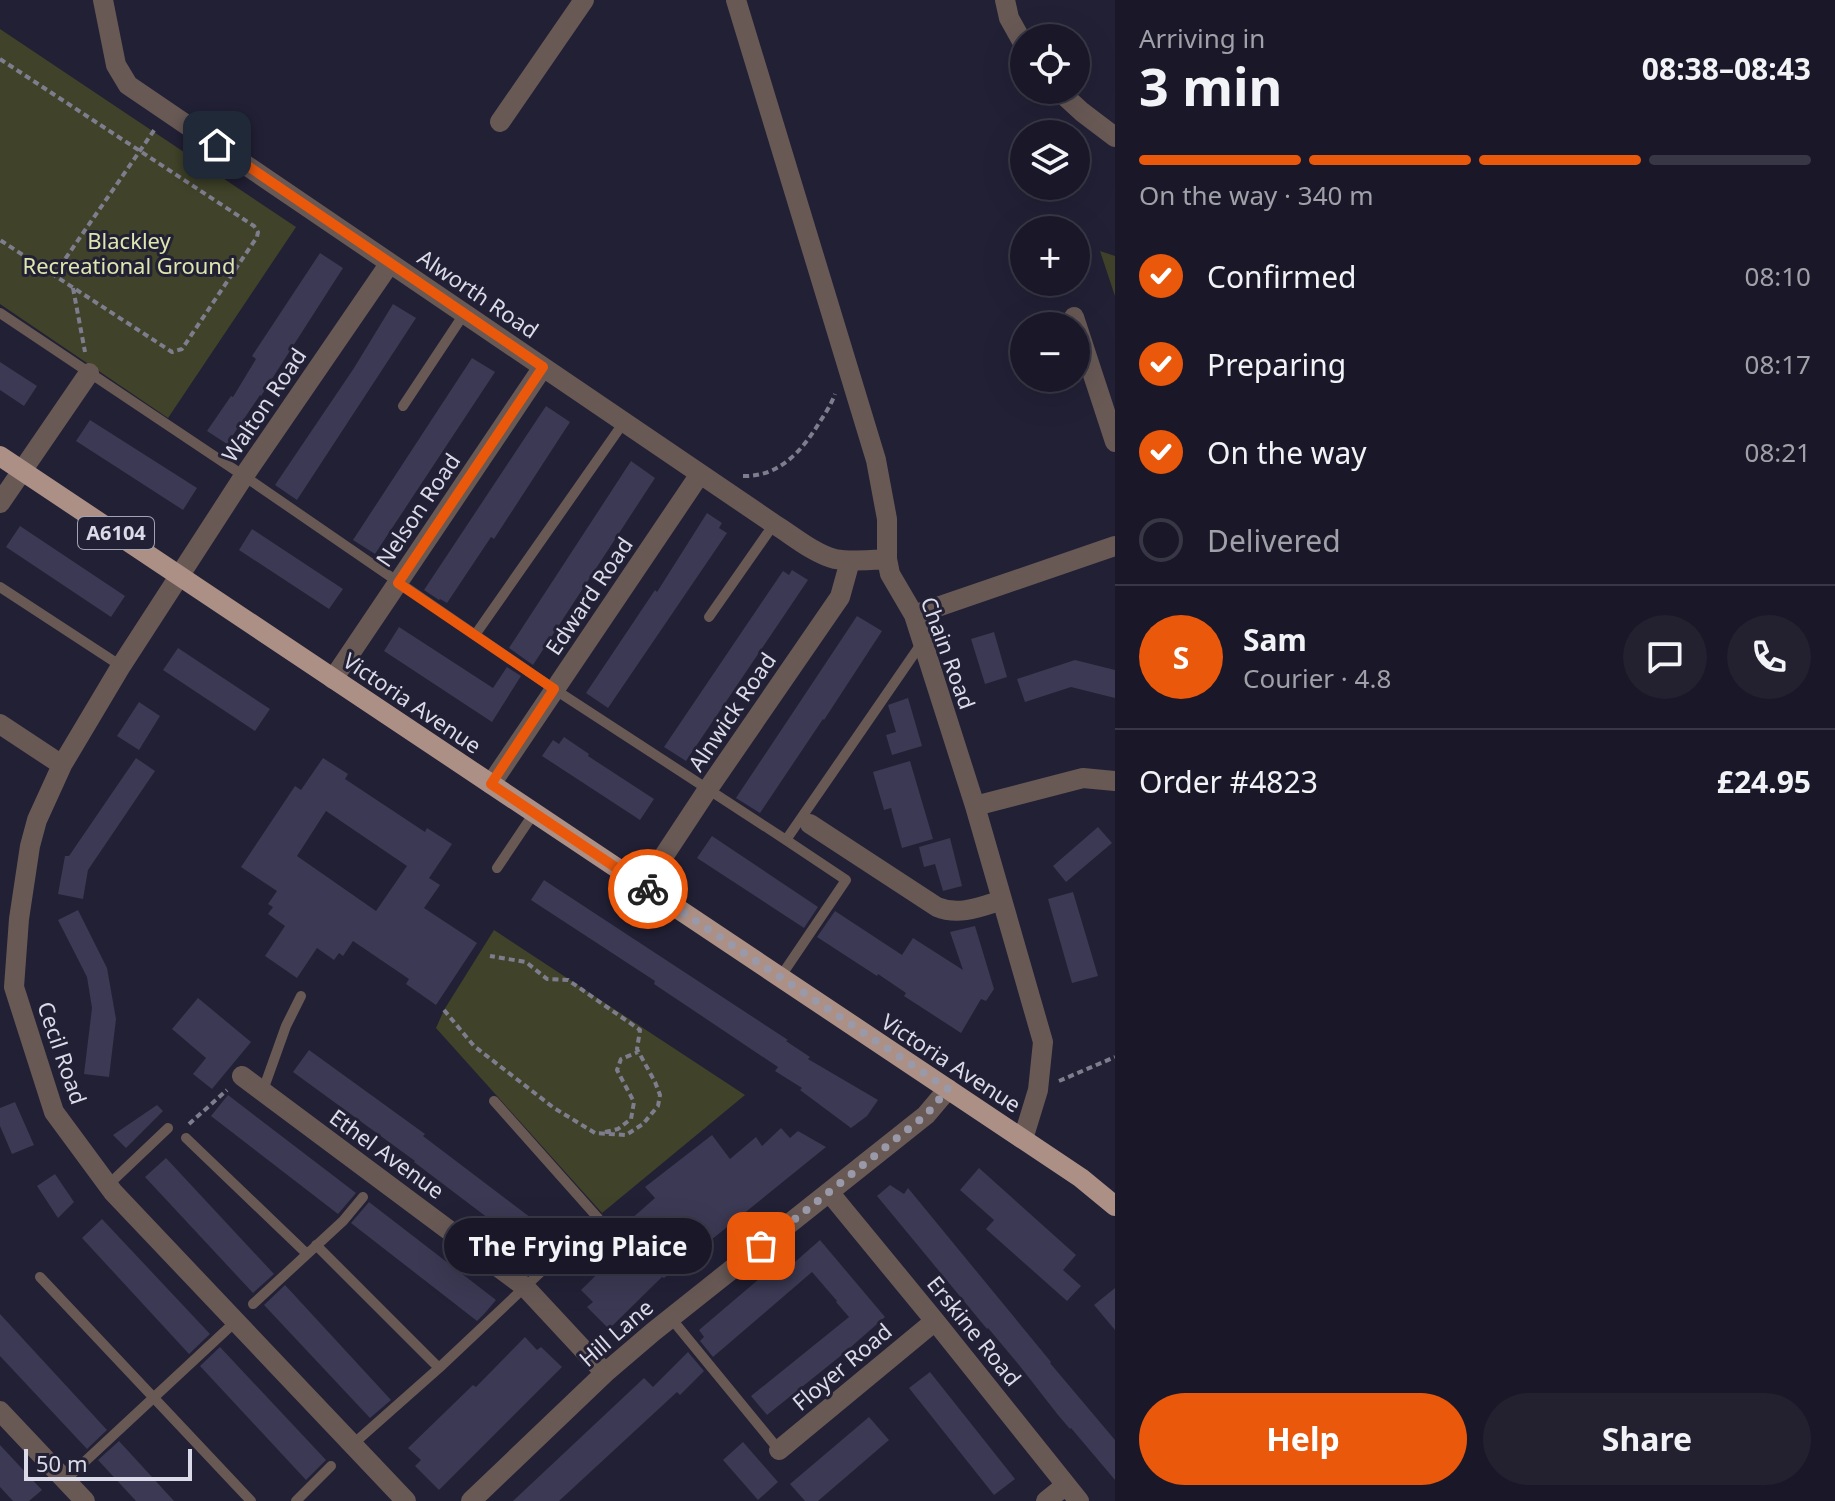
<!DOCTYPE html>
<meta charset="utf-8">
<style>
:root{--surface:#1a1828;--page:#232130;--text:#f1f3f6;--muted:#9fa0a8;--line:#383745;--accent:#ea580c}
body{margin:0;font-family:"Noto Sans",sans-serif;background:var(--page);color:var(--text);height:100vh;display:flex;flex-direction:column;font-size:30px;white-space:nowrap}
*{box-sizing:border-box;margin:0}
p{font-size:26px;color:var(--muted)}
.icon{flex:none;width:44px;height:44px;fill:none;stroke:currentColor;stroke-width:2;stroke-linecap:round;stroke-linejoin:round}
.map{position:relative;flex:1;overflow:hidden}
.side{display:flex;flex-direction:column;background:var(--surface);width:720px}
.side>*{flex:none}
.tools{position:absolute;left:1010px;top:24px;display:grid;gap:16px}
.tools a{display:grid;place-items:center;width:80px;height:80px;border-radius:50%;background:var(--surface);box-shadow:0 8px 32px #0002,0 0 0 2px var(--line);font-size:40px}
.scale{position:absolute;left:24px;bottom:20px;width:168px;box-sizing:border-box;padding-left:8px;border:4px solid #dadae8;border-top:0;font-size:22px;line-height:28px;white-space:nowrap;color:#dadae8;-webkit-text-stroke:6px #222035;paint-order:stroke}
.pin{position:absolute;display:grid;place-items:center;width:68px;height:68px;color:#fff;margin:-34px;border-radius:16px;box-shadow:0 4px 12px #0006}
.courier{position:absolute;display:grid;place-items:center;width:80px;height:80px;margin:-40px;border:6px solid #ea580c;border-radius:50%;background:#fff;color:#222;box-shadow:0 2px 10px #0007}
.bubble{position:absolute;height:56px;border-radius:28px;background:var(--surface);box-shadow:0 8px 32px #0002,0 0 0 2px var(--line);font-size:26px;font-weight:700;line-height:56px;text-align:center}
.headline em{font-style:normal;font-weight:700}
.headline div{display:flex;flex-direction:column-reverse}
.headline{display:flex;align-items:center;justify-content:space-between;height:136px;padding:0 24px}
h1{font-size:52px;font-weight:700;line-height:60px}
.bar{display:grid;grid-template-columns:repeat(4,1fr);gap:12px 8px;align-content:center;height:96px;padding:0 24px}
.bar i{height:10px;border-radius:6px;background:var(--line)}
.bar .active{background:var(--accent)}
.bar p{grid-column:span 4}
.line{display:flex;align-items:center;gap:20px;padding:0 24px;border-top:2px solid var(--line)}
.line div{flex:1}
.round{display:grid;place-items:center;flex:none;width:84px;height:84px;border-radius:42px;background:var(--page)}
ol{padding:0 24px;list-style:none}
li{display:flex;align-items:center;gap:24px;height:88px}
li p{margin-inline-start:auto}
li .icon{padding:8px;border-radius:50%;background:var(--accent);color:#fff;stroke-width:4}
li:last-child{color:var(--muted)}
li i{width:44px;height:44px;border:4px solid var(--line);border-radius:50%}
.action{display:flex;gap:16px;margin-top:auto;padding:16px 24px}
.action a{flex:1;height:92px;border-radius:48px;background:var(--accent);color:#fff;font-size:32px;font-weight:700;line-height:92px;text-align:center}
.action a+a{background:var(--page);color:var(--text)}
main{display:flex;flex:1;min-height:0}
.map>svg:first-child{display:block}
.green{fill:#404329}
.building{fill:#3b3953;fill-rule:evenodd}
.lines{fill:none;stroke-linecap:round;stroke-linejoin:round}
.path{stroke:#7e7d8e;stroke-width:4;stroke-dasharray:6 4;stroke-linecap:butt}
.service{stroke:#685955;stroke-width:10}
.minor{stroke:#685955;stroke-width:20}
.primary{stroke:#ac9086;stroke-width:20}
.done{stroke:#9a99a9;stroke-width:8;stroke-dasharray:0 14.4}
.route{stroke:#ea580c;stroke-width:10}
.labels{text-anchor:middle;stroke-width:6;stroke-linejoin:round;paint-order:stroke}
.shield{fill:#222035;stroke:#a3a2b2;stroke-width:2}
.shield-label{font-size:20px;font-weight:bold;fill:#dadae8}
.park-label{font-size:22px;fill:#dfe6ad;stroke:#222035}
.street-label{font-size:22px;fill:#dadae8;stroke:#222035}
</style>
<main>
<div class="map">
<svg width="1115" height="1501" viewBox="0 0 1115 1501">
<rect width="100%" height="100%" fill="#222035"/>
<path class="green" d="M0 29 296 227 168 418 0 304Z
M1100 251 1115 256V296Z
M494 930 745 1095 602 1213 436 1028 444 1010Z"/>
<path class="building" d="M320 253 343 268 261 396 260 395 227 444 207 431 231 396 233 397 256 359 252 356Z
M393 304 416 318 297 500 275 485 354 368Z
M472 358 495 372 375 554 353 540Z
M0 362 37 386 24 406 0 390Z
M546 406 570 422 494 539 491 537 447 603 440 599 439 600 424 590Z
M90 420 197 488 183 510 76 441Z
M631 461 655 478 533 665 509 648Z
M707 513 722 523 719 528 727 533 608 708 586 693 655 590 657 592Z
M20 526 125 596 111 617 6 547Z
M252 529 343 589 329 609 239 550Z
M792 570 808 580 686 761 664 747 783 571 789 575Z
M857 616 882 631 824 720 823 719 760 813 736 798Z
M399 627 493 688 507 667 521 676 492 722 384 651Z
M994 632 1007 677 985 684 971 639Z
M178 648 270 709 255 731 163 670Z
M1075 660 1115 670V698L1071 687 1025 702 1017 679Z
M908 698 922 746 892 755 886 735 896 732 888 705Z
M139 702 160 716 139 750 117 736Z
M564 737 589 754 588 756 654 799 640 820 542 756 553 740 559 744Z
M136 758 155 771 88 870 83 899 58 894 65 856H69Z
M323 758 348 774 345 779 425 832 427 828 452 844 429 878 440 885 424 908 477 943 436 1005 406 984 409 979 353 941 343 956 339 953 334 960 317 948 297 978 265 956 285 926 268 914 273 907 268 904 277 891 241 867 295 786 301 790ZM326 811 407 866 376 911 297 856Z
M910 761 933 839 902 848 891 808 884 810 873 772Z
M1098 827 1112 843 1066 882 1053 866Z
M712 836 818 907 804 928 697 858Z
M950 838 962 886 943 891 935 864 924 867 919 847Z
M544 880 788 1040 786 1041 810 1057 808 1059 878 1100 867 1116 851 1128 800 1090 802 1088 775 1071 778 1067 654 984 655 981 531 900Z
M1073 892 1098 976 1072 983 1048 899Z
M78 910 107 968 116 1019 109 1077 84 1074 92 1008 87 977 58 920Z
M835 911 902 955 913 938 963 970 950 932 975 926 994 989 986 1001 981 999 961 1033 904 996 906 993 878 974 877 976 817 937Z
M198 998 251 1042 212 1089 193 1074 206 1058 172 1029Z
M309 1050 425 1134 423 1136 559 1239 548 1254 542 1259 414 1162 415 1161 293 1072Z
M228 1095 356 1193 338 1214 211 1116Z
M15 1102 34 1145 12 1154 0 1126V1108Z
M157 1105 163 1111 126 1148 113 1135Z
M781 1128 790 1138 798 1131 826 1147 664 1278 662 1277 609 1329 587 1307 593 1302 581 1290 631 1241 621 1228 655 1198 645 1187 712 1135 730 1159 756 1137 762 1146Z
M166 1158 274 1274 253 1293 145 1177Z
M979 1168 1076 1255 1063 1270 1081 1286 1067 1301 986 1229 994 1220 960 1190Z
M55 1174 74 1202 58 1218 37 1186Z
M890 1185 904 1194 908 1188 1051 1362 1050 1363 1115 1440V1480L1071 1428 1070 1429 1058 1415 1019 1365 988 1328 987 1329 877 1196Z
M369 1202 496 1300 485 1313 477 1321 351 1223Z
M102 1219 210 1334 189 1354 82 1238Z
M820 1240 885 1317 843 1354 767 1415 751 1396 849 1317 836 1302 837 1301 812 1272 713 1357 700 1341 704 1337 699 1330 773 1267 780 1275Z
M285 1285 391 1400 370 1418 264 1305Z
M1115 1288V1330L1094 1305Z
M0 1314 107 1430 87 1449 0 1356Z
M525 1337 537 1350 541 1347 562 1367 439 1490 415 1466 421 1460 408 1448 473 1385 476 1387Z
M220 1347 326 1460 306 1480 200 1366Z
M688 1352 704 1371 680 1395 677 1392 559 1501H513L644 1378 653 1387Z
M930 1372 1015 1479 994 1495 909 1388Z
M869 1417 889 1440 818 1501H805L790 1484Z
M119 1441 174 1501H136L98 1460Z
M743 1442 778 1482 758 1500 723 1460Z
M0 1445 42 1490 29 1501H13L0 1487Z"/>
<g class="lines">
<path class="path" d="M0 59 254 226 258 232 257 237 182 349 172 352 0 240
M54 275 155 129
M73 288 85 352
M743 476C779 477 802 451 819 423 825 414 831 405 835 394
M444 1010 474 1046 554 1108 595 1133 626 1135 643 1124 658 1106 660 1095 655 1082 637 1049 640 1030 568 980 547 979 526 962 490 956
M1059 1081 1115 1057
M189 1124 227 1090
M605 1132 618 1129 631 1119 634 1102 617 1070 621 1059 638 1052"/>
<path class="service" d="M0 313 244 476 554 689 786 840
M403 406 464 314
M0 587 121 666
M709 617 774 524
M475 635 624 422
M497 868 534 813
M781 976 846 880 786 840 921 644
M262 1093 286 1026 301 996
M186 1138 307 1254
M108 1185 168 1128
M316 1245 439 1368
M40 1277 251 1501
M253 1304 343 1221 363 1197
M670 1317 779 1450
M352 1445 439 1368 598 1218 494 1101
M65 1480 235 1322
M296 1501 331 1466"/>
<path class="minor" d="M103 0 116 65 128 85 774 524C792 535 814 554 835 559 852 562 870 560 887 559
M736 0 876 460 887 519V559L890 574 914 615 975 806 1043 1042 1038 1090 1023 1139
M1005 0 1009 18 1024 45
M1058 90 1082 112 1115 137
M500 122 584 0
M390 263 244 476 121 666 62 765 37 820 30 846 19 919 14 987 54 1112 113 1192 406 1501
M1074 317 1115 442
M0 503 89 373
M914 615 1115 546
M333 679 543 367
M0 724 62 765
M491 784 700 474
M975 806 1083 778 1115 781
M810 824 937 907C959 916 980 907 1002 900
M644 886 708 789 840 597 850 561
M242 1076 525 1287 605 1373
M829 1192 935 1321 1079 1501
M0 1411 85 1501
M779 1450 935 1321
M471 1501 605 1373 653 1332 926 1115 948 1089
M1046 1501 1066 1485"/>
<path class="primary" d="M0 456 1081 1178 1115 1206"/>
</g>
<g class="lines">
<path class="done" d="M648 889 948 1089 926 1115 761 1246"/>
<path class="route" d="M217 145 543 367 398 583 554 689 491 784 648 889"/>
</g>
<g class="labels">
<rect class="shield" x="78" y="517" width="76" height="32" rx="6"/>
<g class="shield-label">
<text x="116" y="540">A6104</text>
</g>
<g class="park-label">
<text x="129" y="249">Blackley<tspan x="129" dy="25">Recreational Ground</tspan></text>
</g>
<g class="street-label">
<text transform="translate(478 294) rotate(34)" y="8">Alworth Road</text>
<text transform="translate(264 405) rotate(-56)" y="8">Walton Road</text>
<text transform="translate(418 510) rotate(-56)" y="8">Nelson Road</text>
<text transform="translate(589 596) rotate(-56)" y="8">Edward Road</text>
<text transform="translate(948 653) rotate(70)" y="8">Chain Road</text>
<text transform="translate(412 703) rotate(34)" y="8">Victoria Avenue</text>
<text transform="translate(732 712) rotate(-56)" y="8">Alnwick Road</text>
<text transform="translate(62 1053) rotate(71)" y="8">Cecil Road</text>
<text transform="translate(951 1063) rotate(33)" y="8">Victoria Avenue</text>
<text transform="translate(387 1154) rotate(36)" y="8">Ethel Avenue</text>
<text transform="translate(974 1331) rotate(51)" y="8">Erskine Road</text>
<text transform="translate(616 1333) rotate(-41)" y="8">Hill Lane</text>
<text transform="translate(842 1367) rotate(-40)" y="8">Floyer Road</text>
</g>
</g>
</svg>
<div class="tools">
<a><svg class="icon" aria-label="locate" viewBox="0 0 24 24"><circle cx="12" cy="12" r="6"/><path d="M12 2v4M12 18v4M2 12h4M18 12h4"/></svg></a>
<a><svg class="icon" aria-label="layers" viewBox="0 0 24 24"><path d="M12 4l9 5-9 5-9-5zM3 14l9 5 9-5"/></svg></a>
<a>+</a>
<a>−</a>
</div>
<div class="scale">50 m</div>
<div class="pin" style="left:761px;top:1246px;background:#ea580c"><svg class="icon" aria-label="bag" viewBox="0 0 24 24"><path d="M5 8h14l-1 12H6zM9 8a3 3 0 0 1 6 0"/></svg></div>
<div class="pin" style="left:217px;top:145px;background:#1f2937"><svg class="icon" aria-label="home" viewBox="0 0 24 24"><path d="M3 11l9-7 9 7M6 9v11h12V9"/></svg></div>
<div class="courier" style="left:648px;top:889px"><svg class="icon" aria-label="bike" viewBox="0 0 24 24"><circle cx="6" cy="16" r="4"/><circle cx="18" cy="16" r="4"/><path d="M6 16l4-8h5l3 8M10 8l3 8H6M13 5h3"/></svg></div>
<div class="bubble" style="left:444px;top:1218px;width:268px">The Frying Plaice</div>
</div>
<section class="side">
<div class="headline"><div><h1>3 min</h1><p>Arriving in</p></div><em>08:38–08:43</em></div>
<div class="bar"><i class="active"></i><i class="active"></i><i class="active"></i><i></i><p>On the way · 340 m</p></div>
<ol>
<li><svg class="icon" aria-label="check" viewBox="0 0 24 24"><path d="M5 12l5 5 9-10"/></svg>Confirmed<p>08:10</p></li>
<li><svg class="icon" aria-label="check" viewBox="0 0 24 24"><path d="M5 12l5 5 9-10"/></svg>Preparing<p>08:17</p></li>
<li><svg class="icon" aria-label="check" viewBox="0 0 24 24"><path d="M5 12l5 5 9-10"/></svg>On the way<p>08:21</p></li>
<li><i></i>Delivered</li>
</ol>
<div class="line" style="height:144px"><b class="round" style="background:var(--accent);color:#fff">S</b><div><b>Sam</b><p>Courier · 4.8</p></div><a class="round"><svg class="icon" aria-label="chat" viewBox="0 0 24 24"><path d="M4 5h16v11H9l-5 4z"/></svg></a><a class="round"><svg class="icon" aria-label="phone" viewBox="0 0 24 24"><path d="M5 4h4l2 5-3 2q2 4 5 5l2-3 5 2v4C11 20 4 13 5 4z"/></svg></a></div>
<div class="line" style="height:104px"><div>Order #4823</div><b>£24.95</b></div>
<div class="action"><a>Help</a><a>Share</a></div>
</section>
</main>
